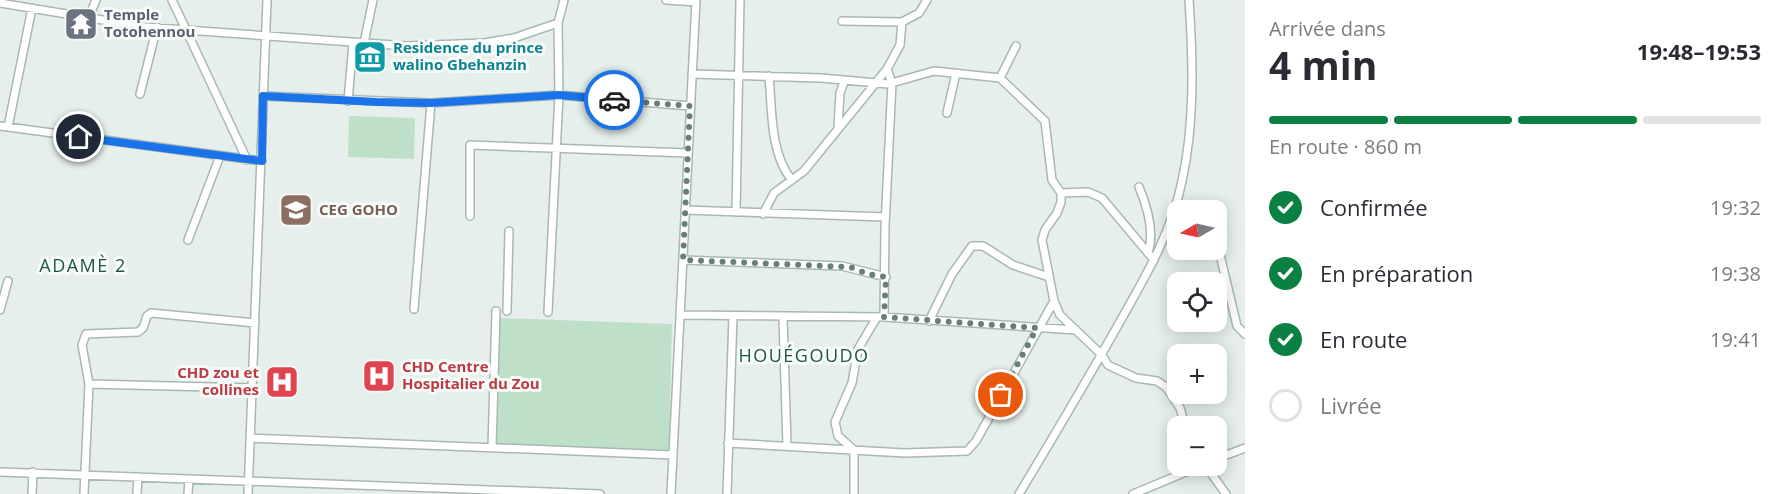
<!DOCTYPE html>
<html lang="fr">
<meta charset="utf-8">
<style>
:root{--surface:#fff;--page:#f7f7f7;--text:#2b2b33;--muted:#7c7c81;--line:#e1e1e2;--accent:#0b8043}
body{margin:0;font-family:"Open Sans",sans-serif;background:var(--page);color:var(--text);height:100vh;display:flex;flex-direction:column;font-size:22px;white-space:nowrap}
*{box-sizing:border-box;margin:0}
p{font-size:20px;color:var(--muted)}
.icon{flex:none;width:33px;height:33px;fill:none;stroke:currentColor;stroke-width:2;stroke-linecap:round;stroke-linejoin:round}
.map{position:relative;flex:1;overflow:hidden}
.side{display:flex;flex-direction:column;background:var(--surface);width:540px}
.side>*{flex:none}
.needle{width:39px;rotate:261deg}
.controls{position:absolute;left:1167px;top:200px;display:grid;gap:12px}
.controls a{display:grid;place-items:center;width:60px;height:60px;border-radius:12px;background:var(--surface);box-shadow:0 3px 15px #0003;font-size:30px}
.pin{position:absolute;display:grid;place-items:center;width:51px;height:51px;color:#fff;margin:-26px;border:3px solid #fff;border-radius:50%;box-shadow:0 2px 6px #0007}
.courier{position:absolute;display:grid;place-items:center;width:60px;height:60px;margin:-30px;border:4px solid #1a73e8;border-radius:50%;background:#fff;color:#222;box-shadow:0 2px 8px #0007}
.head em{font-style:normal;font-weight:700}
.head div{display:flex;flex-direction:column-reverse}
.head{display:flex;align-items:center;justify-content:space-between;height:102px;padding:0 24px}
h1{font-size:39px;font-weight:700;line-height:45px}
.bar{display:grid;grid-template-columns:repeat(4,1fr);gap:9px 6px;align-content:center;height:72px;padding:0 24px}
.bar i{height:8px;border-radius:4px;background:var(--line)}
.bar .active{background:var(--accent)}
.bar p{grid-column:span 4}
ol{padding:0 24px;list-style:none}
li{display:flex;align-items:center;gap:18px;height:66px}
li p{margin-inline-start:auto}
li .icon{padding:6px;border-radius:50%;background:var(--accent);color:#fff;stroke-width:4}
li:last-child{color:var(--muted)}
li i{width:33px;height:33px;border:3px solid var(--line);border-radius:50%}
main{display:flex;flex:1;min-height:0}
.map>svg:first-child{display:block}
.green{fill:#bfe0c8}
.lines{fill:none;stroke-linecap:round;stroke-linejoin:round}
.minor-casing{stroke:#a8b8b2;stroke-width:10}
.minor{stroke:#fff;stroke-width:7}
.done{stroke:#687f78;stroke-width:6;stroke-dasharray:0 10.8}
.route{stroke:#1a73e8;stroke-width:8}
.labels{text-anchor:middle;stroke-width:6;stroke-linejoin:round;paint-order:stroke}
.worship-label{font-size:15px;font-weight:bold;fill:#5b616d;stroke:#f7fbf9;text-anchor:start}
.culture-label{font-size:15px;font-weight:bold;fill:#0d838f;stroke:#f7fbf9;text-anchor:start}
.education-label{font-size:15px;font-weight:bold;fill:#785e54;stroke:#f7fbf9;text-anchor:start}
.health-label{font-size:15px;font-weight:bold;fill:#be3a42;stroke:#f7fbf9;text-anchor:start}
.quarter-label{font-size:18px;letter-spacing:1.5px;fill:#1f5548;stroke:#f7fbf9}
</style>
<main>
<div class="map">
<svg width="1245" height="494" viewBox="0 0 1245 494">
<rect width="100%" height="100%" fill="#e6efeb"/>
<path class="green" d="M349 116 415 118 414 159 348 157Z
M499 318 672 324 669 451 495 444Z"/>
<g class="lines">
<defs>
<path id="minor" d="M172 0 247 160
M666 0 696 2
M0 3 145 27 407 46 484 43 514 38 558 23
M89 17 96 0
M842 21 902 22
M364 43 373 0
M692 74 821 78 888 84 934 71 1000 78 1045 121 1052 180 1061 193V202L1057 213 1045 230 1042 240 1054 301 1060 315 1102 355 1108 365 1136 378 1157 381 1166 387 1180 408 1185 426
M769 76C772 108 770 155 792 180
M1000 78 1016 46
M140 94 157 27
M263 96 431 103 559 95 558 23 564 0
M348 101 353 43
M947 113 956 73
M0 126 262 161
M838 126 840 93 844 82
M8 127 32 8
M1139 187C1147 206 1155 232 1148 253
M1061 193 1088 192 1102 198 1154 260
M685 210 885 217
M736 212 740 0
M763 214 774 193 804 171 887 69 900 45 902 22 919 13 927 0
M470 216V145L688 153
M1216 238 1237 326 1245 334
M188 240 220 156
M683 260 842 266 886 277
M414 309 431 103
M0 310 8 281
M507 311 509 231
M548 312 559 95 690 106
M680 315 884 317 1076 330
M884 317 885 226 892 83 887 69
M783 318 787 445
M929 321 952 274 972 246H983L1013 265 1049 277
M89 384 252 388
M250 438 673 455
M728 443 905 453 967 451 976 441 1054 301
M492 447 496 311
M1216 459 1245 448
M1205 465 1226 494
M0 472 600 494
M32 494 33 472
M84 494 89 384 82 345 86 334 138 332 143 328 147 316 151 313 255 323
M137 494 138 477
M188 494 189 479
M248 494 267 0
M671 494 696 0
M727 494 733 316
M854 494V450L838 436 835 422 852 383 858 349 877 317
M1019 494C1054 436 1089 377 1122 318 1147 274 1172 231 1182 181 1195 123 1193 59 1189 0
M1133 494 1203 465"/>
</defs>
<use href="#minor" class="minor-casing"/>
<use href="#minor" class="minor"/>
</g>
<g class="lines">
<path class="done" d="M614 100 690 106 683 260 850 267 868 274 886 277 884 317 1037 328 1001 395"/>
<path class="route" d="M79 137 262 161 263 96 377 102 431 103 559 95 614 100"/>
</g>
<defs>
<symbol id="temple-square" viewBox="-11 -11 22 22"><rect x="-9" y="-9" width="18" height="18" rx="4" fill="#6b7280" stroke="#f7fbf9"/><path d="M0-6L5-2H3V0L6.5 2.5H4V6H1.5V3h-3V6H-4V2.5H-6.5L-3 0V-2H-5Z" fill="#fff"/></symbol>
<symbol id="museum-square" viewBox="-11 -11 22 22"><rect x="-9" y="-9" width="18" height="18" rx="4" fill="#0f9aa8" stroke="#f7fbf9"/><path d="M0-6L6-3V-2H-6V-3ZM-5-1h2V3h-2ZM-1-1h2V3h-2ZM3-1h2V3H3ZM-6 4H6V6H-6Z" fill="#fff"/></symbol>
<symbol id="school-square" viewBox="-11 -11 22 22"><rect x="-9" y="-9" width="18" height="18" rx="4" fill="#8d6e63" stroke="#f7fbf9"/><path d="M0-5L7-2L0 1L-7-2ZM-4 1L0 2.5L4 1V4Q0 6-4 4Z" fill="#fff"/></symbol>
<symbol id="hospital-square" viewBox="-11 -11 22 22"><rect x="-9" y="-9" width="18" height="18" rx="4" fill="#e0444e" stroke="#f7fbf9"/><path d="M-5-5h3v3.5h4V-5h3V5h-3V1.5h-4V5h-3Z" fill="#fff"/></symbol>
</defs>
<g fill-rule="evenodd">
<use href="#temple-square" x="62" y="5" width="38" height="38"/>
<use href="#museum-square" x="351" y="38" width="38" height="38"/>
<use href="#school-square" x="277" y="191" width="38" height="38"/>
<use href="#hospital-square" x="360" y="357" width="38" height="38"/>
<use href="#hospital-square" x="263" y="363" width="38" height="38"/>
</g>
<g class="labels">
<g class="worship-label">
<text x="104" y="20">Temple<tspan x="104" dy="17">Totohennou</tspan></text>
</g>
<g class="culture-label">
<text x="393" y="53">Residence du prince<tspan x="393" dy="17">walino Gbehanzin</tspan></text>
</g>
<g class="education-label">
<text x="319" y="215">CEG GOHO</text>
</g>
<g class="health-label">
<text x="402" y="372">CHD Centre<tspan x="402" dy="17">Hospitalier du Zou</tspan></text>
<text x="259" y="378" text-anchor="end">CHD zou et<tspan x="259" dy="17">collines</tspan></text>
</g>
<g class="quarter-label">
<text x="83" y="272">ADAMÈ 2</text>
<text x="804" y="362">HOUÉGOUDO</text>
</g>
</g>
</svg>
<div class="controls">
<a><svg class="needle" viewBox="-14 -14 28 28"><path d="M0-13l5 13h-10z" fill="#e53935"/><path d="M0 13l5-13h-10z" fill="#7c7c81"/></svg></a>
<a><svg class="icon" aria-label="locate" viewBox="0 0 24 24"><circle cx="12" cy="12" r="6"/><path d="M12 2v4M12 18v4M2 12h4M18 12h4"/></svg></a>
<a>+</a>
<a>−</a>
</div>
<div class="pin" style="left:1001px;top:395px;background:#ea580c"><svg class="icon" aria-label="bag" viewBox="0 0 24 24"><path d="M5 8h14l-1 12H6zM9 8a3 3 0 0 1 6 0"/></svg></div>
<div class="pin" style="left:79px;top:137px;background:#1f2937"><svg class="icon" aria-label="home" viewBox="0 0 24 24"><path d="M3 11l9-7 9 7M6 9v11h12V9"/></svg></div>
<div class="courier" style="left:614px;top:100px"><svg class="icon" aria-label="car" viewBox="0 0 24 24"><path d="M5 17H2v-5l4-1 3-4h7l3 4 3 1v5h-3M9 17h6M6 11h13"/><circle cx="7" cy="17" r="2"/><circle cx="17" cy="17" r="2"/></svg></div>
</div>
<section class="side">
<div class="head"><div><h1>4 min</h1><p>Arrivée dans</p></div><em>19:48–19:53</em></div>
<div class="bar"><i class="active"></i><i class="active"></i><i class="active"></i><i></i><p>En route · 860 m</p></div>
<ol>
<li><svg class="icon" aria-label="check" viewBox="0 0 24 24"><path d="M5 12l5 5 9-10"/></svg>Confirmée<p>19:32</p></li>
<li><svg class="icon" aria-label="check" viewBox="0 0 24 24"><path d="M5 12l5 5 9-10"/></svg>En préparation<p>19:38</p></li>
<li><svg class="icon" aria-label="check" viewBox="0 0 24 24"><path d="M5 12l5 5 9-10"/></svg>En route<p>19:41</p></li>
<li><i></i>Livrée</li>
</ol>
</section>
</main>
